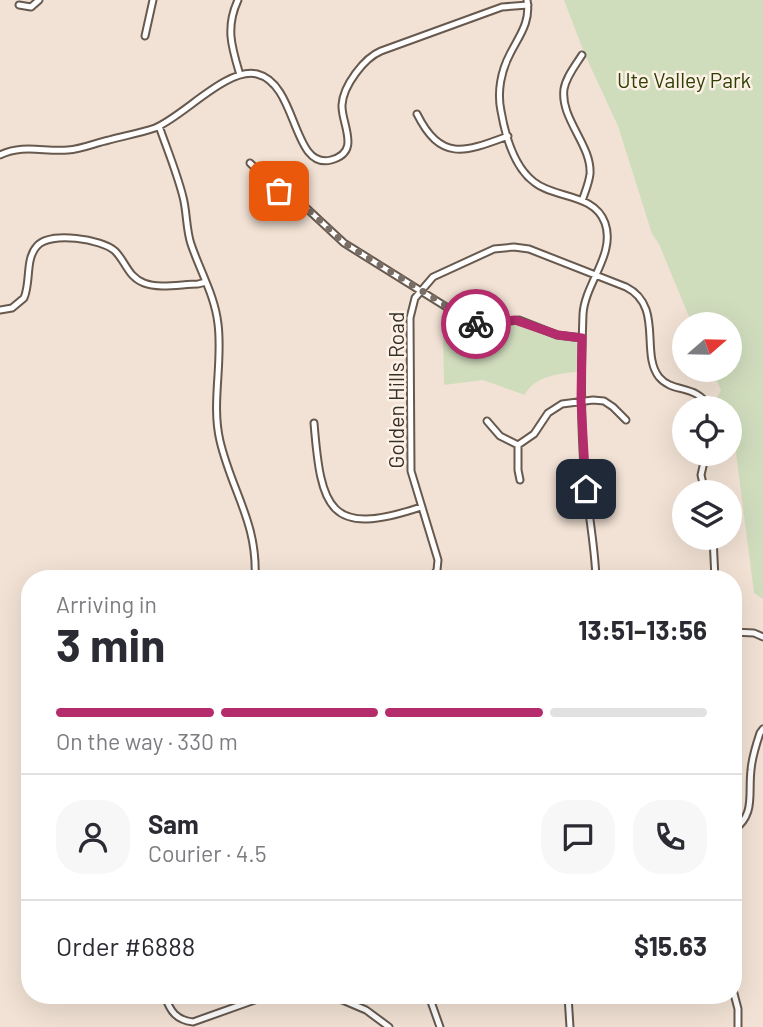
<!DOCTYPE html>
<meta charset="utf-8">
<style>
:root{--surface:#fff;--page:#f7f7f7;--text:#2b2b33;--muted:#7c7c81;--line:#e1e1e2;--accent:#b52c6c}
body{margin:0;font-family:Barlow,sans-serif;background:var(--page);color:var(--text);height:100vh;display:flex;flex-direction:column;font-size:26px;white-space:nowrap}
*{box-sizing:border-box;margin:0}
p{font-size:23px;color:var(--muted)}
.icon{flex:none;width:38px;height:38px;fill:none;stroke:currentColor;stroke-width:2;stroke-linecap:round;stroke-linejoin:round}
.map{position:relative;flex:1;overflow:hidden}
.side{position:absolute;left:21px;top:570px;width:721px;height:434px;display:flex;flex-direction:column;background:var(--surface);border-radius:28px;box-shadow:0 7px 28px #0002}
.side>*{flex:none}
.needle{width:46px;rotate:70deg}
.controls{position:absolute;left:672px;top:312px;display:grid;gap:14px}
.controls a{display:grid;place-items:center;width:70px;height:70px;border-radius:50%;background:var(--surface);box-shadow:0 7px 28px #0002;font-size:35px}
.pin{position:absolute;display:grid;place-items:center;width:60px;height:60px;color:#fff;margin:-30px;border-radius:14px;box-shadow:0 4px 10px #0006}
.courier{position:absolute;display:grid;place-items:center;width:70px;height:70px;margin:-35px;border:5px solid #b52c6c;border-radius:50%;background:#fff;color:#222;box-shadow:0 2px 9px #0007}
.overview em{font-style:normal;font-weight:700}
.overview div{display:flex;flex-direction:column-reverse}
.overview{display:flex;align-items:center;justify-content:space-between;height:119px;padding:0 35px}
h1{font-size:46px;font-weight:700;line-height:52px}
.bar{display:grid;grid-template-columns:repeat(4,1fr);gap:10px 7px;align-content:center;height:84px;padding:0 35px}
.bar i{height:9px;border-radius:5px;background:var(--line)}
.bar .on{background:var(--accent)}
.bar p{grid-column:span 4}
.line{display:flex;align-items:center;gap:18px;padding:0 35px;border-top:2px solid var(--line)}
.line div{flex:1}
.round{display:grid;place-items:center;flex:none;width:74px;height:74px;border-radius:28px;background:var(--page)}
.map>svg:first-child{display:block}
.green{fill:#d0ddbd}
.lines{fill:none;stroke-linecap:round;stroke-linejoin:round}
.minor-casing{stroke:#67594e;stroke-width:9}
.minor{stroke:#fff;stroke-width:5}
.done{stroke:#786e66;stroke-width:7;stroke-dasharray:0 12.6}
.route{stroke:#b52c6c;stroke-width:9}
.labels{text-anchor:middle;stroke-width:5;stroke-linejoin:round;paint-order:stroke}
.park-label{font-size:21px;fill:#2e3f04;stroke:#fdf0e5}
.street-label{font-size:21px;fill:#36302b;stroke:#fdf0e5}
</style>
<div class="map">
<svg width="763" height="1027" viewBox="0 0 763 1027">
<rect width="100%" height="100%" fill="#f2e2d5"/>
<path class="green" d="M564 0H763V599L754 593 734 437 730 433V408H714L713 406 721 390 712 369H730V324H692L659 244 652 234 618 126 585 55Z
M455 316 477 327 518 323 559 339 577 342V372C559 373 533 377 525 395L483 380 444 385 443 337Z"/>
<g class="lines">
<defs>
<path id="minor" d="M238 0C225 28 232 48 240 75
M527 0C531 22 519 36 510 54 501 71 497 92 501 111 505 134 514 167 534 182 555 199 594 193 605 223 616 254 585 283 583 314 581 369 580 424 585 479 588 512 595 546 596 579
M19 5 31 7 39 0
M145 36 153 0
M417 114C441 162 465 152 508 136
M159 126C167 149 177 173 183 197 187 212 186 229 191 244 200 271 215 296 218 324 223 363 211 403 220 441 232 492 258 523 255 579
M0 155C23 144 44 152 68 150 82 149 95 143 109 140 124 136 140 133 155 128 184 116 227 67 257 74 298 84 292 170 331 160 362 152 341 124 342 105 343 86 364 58 381 51L502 7 528 5
M250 163 279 191 302 204 344 243 472 323 484 324 519 320 557 335 582 338
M582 201C585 192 589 183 590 174 592 145 560 119 564 89 566 77 575 66 582 55
M0 310 12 308 24 298C31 282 25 259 37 246 50 231 102 239 115 251 126 262 128 277 144 283 159 289 182 284 198 284L206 282
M487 421 500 436 518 445
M314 423C321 509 329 538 421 507
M520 480 518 470V445L534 434 548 413 562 404 593 400 604 401 613 407 626 420
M705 492 701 475 706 453
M713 537 715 579
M431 579 437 570 438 560 411 471 410 318 415 298 433 277 494 249 514 247 529 249 626 287C664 306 640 353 659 377 673 394 696 383 710 408
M733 632 754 633 763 637
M733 831C756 814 748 795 751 770 752 757 756 745 760 733L763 729
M733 990 738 1009V1027
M165 996C170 1011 176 1020 193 1022L266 996
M333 996 366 1010 389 1027
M429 996 440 1027
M568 996 570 1027"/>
</defs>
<use href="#minor" class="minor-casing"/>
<use href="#minor" class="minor"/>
</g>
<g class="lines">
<path class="done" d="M279 191 302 204 344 243 476 324"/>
<path class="route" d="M476 324 515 320 558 335 582 338 581 401 586 489"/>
</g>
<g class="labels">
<g class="park-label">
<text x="684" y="88">Ute Valley Park</text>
</g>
<g class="street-label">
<text transform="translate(397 390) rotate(-90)" y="7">Golden Hills Road</text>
</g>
</g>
</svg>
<div class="controls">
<a><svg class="needle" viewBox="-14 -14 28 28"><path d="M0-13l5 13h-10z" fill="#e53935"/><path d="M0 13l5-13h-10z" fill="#7c7c81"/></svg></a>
<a><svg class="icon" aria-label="locate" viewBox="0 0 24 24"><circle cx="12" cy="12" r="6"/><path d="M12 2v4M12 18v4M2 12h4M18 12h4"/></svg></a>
<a><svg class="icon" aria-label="layers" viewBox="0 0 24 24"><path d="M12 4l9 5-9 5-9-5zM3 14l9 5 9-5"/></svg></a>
</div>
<div class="pin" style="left:279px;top:191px;background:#ea580c"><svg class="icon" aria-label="bag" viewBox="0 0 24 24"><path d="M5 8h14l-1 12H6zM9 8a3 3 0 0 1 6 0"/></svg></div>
<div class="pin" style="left:586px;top:489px;background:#1f2937"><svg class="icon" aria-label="home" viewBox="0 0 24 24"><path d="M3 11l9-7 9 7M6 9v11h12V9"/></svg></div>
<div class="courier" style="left:476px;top:324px"><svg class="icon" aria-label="bike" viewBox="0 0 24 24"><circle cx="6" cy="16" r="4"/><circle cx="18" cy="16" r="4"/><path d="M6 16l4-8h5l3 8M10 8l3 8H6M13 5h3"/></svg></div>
<section class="side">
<div class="overview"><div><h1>3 min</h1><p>Arriving in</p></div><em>13:51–13:56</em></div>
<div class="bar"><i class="on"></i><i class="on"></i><i class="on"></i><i></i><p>On the way · 330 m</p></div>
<div class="line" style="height:126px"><a class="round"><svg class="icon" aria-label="person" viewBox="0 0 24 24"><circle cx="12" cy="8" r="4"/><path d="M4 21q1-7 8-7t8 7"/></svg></a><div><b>Sam</b><p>Courier · 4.5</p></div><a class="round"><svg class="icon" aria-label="chat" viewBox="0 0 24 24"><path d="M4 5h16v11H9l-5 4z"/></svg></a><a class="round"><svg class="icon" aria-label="phone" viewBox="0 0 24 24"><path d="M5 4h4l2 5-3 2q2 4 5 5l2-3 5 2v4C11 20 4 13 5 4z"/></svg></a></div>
<div class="line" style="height:91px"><div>Order #6888</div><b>$15.63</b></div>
</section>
</div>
